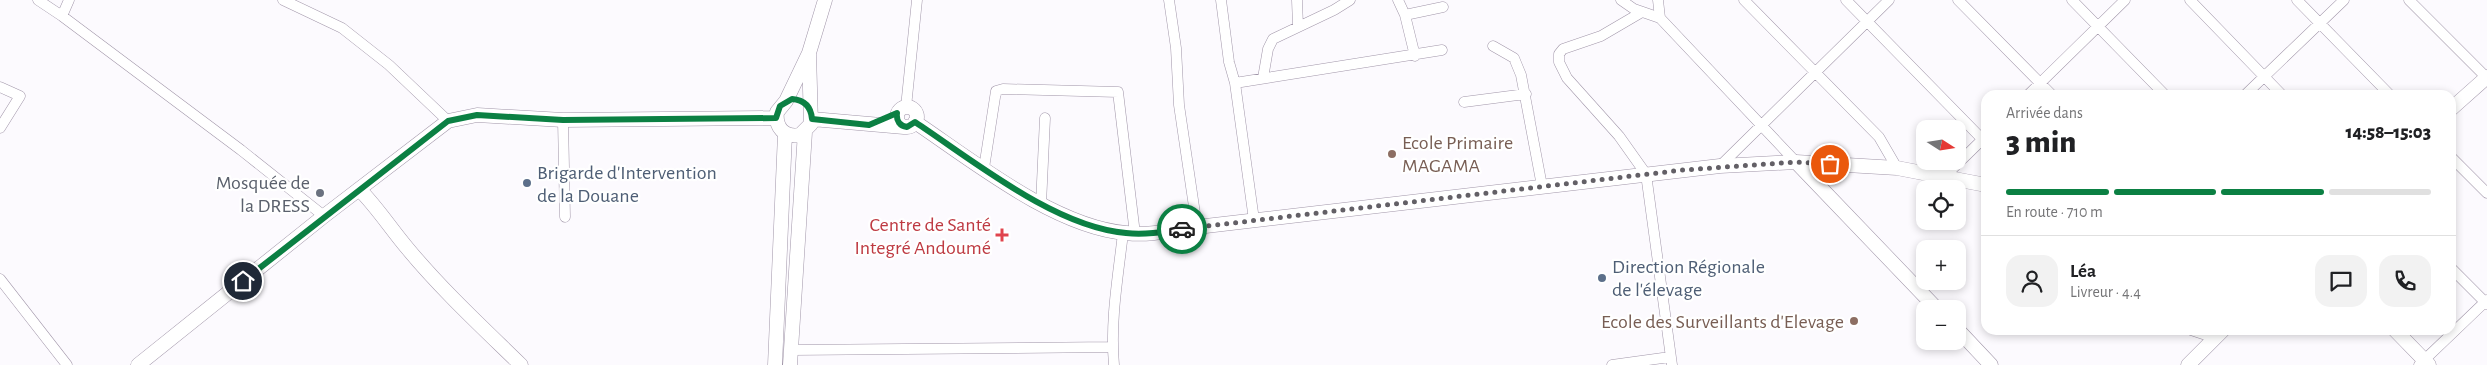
<!DOCTYPE html>
<html lang="fr">
<meta charset="utf-8">
<style>
:root{--surface:#fff;--page:#f2f2f2;--text:#202124;--muted:#757577;--line:#e0e0e0;--accent:#0b8043}
body{margin:0;font-family:"Alegreya Sans",sans-serif;background:var(--page);color:var(--text);height:100vh;display:flex;flex-direction:column;font-size:19px;white-space:nowrap}
*{box-sizing:border-box;margin:0}
p{font-size:16px;color:var(--muted)}
.icon{flex:none;width:28px;height:28px;fill:none;stroke:currentColor;stroke-width:2;stroke-linecap:round;stroke-linejoin:round}
.map{position:relative;flex:1;overflow:hidden}
.panel{position:absolute;left:1981px;top:90px;width:475px;height:245px;display:flex;flex-direction:column;background:var(--surface);border-radius:15px;box-shadow:0 2px 8px #0003}
.panel>*{flex:none}
.needle{width:32px;rotate:102deg}
.buttons{position:absolute;left:1916px;top:120px;display:grid;gap:10px}
.buttons a{display:grid;place-items:center;width:50px;height:50px;border-radius:10px;background:var(--surface);box-shadow:0 2px 8px #0003;font-size:25px}
.pin{position:absolute;display:grid;place-items:center;width:42px;height:42px;color:#fff;margin:-21px;border:2px solid #fff;border-radius:50%;box-shadow:0 1px 5px #0007}
.courier{position:absolute;display:grid;place-items:center;width:50px;height:50px;margin:-25px;border:4px solid #0b8043;border-radius:50%;background:#fff;color:#222;box-shadow:0 1px 6px #0007}
.head em{font-style:normal;font-weight:800}
.head div{display:flex;flex-direction:column-reverse}
.head{display:flex;align-items:center;justify-content:space-between;height:85px;padding:0 25px}
h1{font-size:32px;font-weight:800;line-height:38px}
.bar{display:grid;grid-template-columns:repeat(4,1fr);gap:8px 5px;align-content:center;height:60px;padding:0 25px}
.bar i{height:6px;border-radius:4px;background:var(--line)}
.bar .on{background:var(--accent)}
.bar p{grid-column:span 4}
.line{display:flex;align-items:center;gap:12px;padding:0 25px;border-top:1px solid var(--line)}
.line div{flex:1}
.round{display:grid;place-items:center;flex:none;width:52px;height:52px;border-radius:15px;background:var(--page)}
.map>svg:first-child{display:block}
.lines{fill:none;stroke-linecap:round;stroke-linejoin:round}
.street-casing{stroke:#a196a9;stroke-width:11}
.secondary-casing{stroke:#a196a9;stroke-width:15}
.street{stroke:#fff;stroke-width:10}
.secondary{stroke:#fff;stroke-width:14}
.done{stroke:#636066;stroke-width:5;stroke-dasharray:0 9}
.route{stroke:#0b8043;stroke-width:6}
.education-dot{fill:#8d6e63;stroke:#fff;stroke-width:2}
.service-dot{fill:#5c6f8a;stroke:#fff;stroke-width:2}
.worship-dot{fill:#6b7280;stroke:#fff;stroke-width:2}
.health-dot{fill:#e0444e;stroke:#fff;stroke-width:2}
.labels{text-anchor:middle;stroke-width:4.5;stroke-linejoin:round;paint-order:stroke}
.education-label{font-size:20px;fill:#785e54;stroke:#fff;text-anchor:start}
.service-label{font-size:20px;fill:#4e5e75;stroke:#fff;text-anchor:start}
.worship-label{font-size:20px;fill:#5b616d;stroke:#fff;text-anchor:end}
.health-label{font-size:20px;fill:#be3a42;stroke:#fff;text-anchor:end}
</style>
<div class="map">
<svg width="2487" height="365" viewBox="0 0 2487 365">
<rect width="100%" height="100%" fill="#fcfafe"/>
<g class="lines">
<defs>
<path id="street" d="M38 0 62 16 241 150 324 216
M283 0 342 28 389 65 448 121
M1169 0 1176 48 1179 105 1197 227
M1221 0 1229 62 1235 83 1254 220
M1297 0 1298 26
M1398 0 1405 15 1415 56
M1621 0 1634 9 1660 18 1658 0
M1744 0 1879 137 1897 168
M1846 0 1986 143
M1958 0 2052 95
M2072 0 2165 95
M2190 0 2282 95
M2297 0 2390 95
M2409 0 2487 78
M1642 12 1601 36 1563 49 1559 54V62L1567 78 1619 136 1646 174 1672 365
M1405 15 1443 7
M62 16 69 0
M1660 18 1796 162
M1493 46 1514 58 1521 75 1542 186
M1263 78 1268 49 1273 39 1334 10 1350 0
M1235 83 1442 50
M0 87 20 96 0 128
M2028 95 2125 0
M2245 95 2344 0
M1464 102 1526 94
M906 107 917 0
M563 120 565 217
M2451 157 2487 193
M1720 166 1889 0
M984 168 996 91 1003 89 1118 92 1135 234
M1944 177 1986 136
M1041 204 1045 118
M2451 268 2487 304
M0 279 67 365
M2191 330 2215 338
M791 350 1113 347
M1114 365C1110 321 1118 277 1123 233
M1612 365 1670 357
M2419 365 2487 300"/>
<path id="secondary" d="M809 53 811 124 800 135C784 138 775 127 777 112L786 101 809 53 825 0
M897 117a10 10 0 1 1 20 0a10 10 0 1 1-20 0Z
M2451 109 2487 77
M812 119 904 127
M915 122C973 161 1055 227 1126 233 1150 236 1173 230 1197 227L1720 166 1796 162 1897 168 1986 185
M1796 162 1937 309
M359 189C377 207 391 229 408 249 442 290 482 327 521 365
M1958 330 1991 365
M2395 330 2429 365
M138 365 324 216 448 121 477 115 563 120 776 118
M775 365 785 134
M790 365 805 132
M2188 365 2223 330"/>
</defs>
<use href="#street" class="street-casing"/>
<use href="#secondary" class="secondary-casing"/>
<use href="#street" class="street"/>
<use href="#secondary" class="secondary"/>
</g>
<g class="lines">
<path class="done" d="M1182 229 1683 170 1796 162 1830 164"/>
<path class="route" d="M243 281 448 121 477 115 563 120 776 118 780 106 792 99C804 100 811 106 812 119L869 125 897 113C896 121 900 126 907 127L915 122C974 161 1055 227 1126 233 1145 235 1163 232 1182 229"/>
</g>
<g class="education-dot">
<circle cx="1392" cy="154" r="5"/>
<circle cx="1854" cy="321" r="5"/>
</g>
<g class="service-dot">
<circle cx="527" cy="183" r="5"/>
<circle cx="1602" cy="278" r="5"/>
</g>
<circle class="worship-dot" cx="320" cy="193" r="5"/>
<path class="health-dot" d="M999.5 227.5h5v5h5v5h-5v5h-5v-5h-5v-5h5z"/>
<g class="labels">
<g class="education-label">
<text x="1402" y="149">Ecole Primaire<tspan x="1402" dy="23">MAGAMA</tspan></text>
<text x="1844" y="328" text-anchor="end">Ecole des Surveillants d'Elevage</text>
</g>
<g class="service-label">
<text x="537" y="179">Brigarde d'Intervention<tspan x="537" dy="23">de la Douane</tspan></text>
<text x="1612" y="273">Direction Régionale<tspan x="1612" dy="23">de l'élevage</tspan></text>
</g>
<g class="worship-label">
<text x="310" y="189">Mosquée de<tspan x="310" dy="23">la DRESS</tspan></text>
</g>
<g class="health-label">
<text x="991" y="231">Centre de Santé<tspan x="991" dy="23">Integré Andoumé</tspan></text>
</g>
</g>
</svg>
<div class="buttons">
<a><svg class="needle" viewBox="-14 -14 28 28"><path d="M0-13l5 13h-10z" fill="#e53935"/><path d="M0 13l5-13h-10z" fill="#757577"/></svg></a>
<a><svg class="icon" aria-label="locate" viewBox="0 0 24 24"><circle cx="12" cy="12" r="6"/><path d="M12 2v4M12 18v4M2 12h4M18 12h4"/></svg></a>
<a>+</a>
<a>−</a>
</div>
<div class="pin" style="left:1830px;top:164px;background:#ea580c"><svg class="icon" aria-label="bag" viewBox="0 0 24 24"><path d="M5 8h14l-1 12H6zM9 8a3 3 0 0 1 6 0"/></svg></div>
<div class="pin" style="left:243px;top:281px;background:#1f2937"><svg class="icon" aria-label="home" viewBox="0 0 24 24"><path d="M3 11l9-7 9 7M6 9v11h12V9"/></svg></div>
<div class="courier" style="left:1182px;top:229px"><svg class="icon" aria-label="car" viewBox="0 0 24 24"><path d="M5 17H2v-5l4-1 3-4h7l3 4 3 1v5h-3M9 17h6M6 11h13"/><circle cx="7" cy="17" r="2"/><circle cx="17" cy="17" r="2"/></svg></div>
<section class="panel">
<div class="head"><div><h1>3 min</h1><p>Arrivée dans</p></div><em>14:58–15:03</em></div>
<div class="bar"><i class="on"></i><i class="on"></i><i class="on"></i><i></i><p>En route · 710 m</p></div>
<div class="line" style="height:90px"><a class="round"><svg class="icon" aria-label="person" viewBox="0 0 24 24"><circle cx="12" cy="8" r="4"/><path d="M4 21q1-7 8-7t8 7"/></svg></a><div><b>Léa</b><p>Livreur · 4.4</p></div><a class="round"><svg class="icon" aria-label="chat" viewBox="0 0 24 24"><path d="M4 5h16v11H9l-5 4z"/></svg></a><a class="round"><svg class="icon" aria-label="phone" viewBox="0 0 24 24"><path d="M5 4h4l2 5-3 2q2 4 5 5l2-3 5 2v4C11 20 4 13 5 4z"/></svg></a></div>
</section>
</div>
